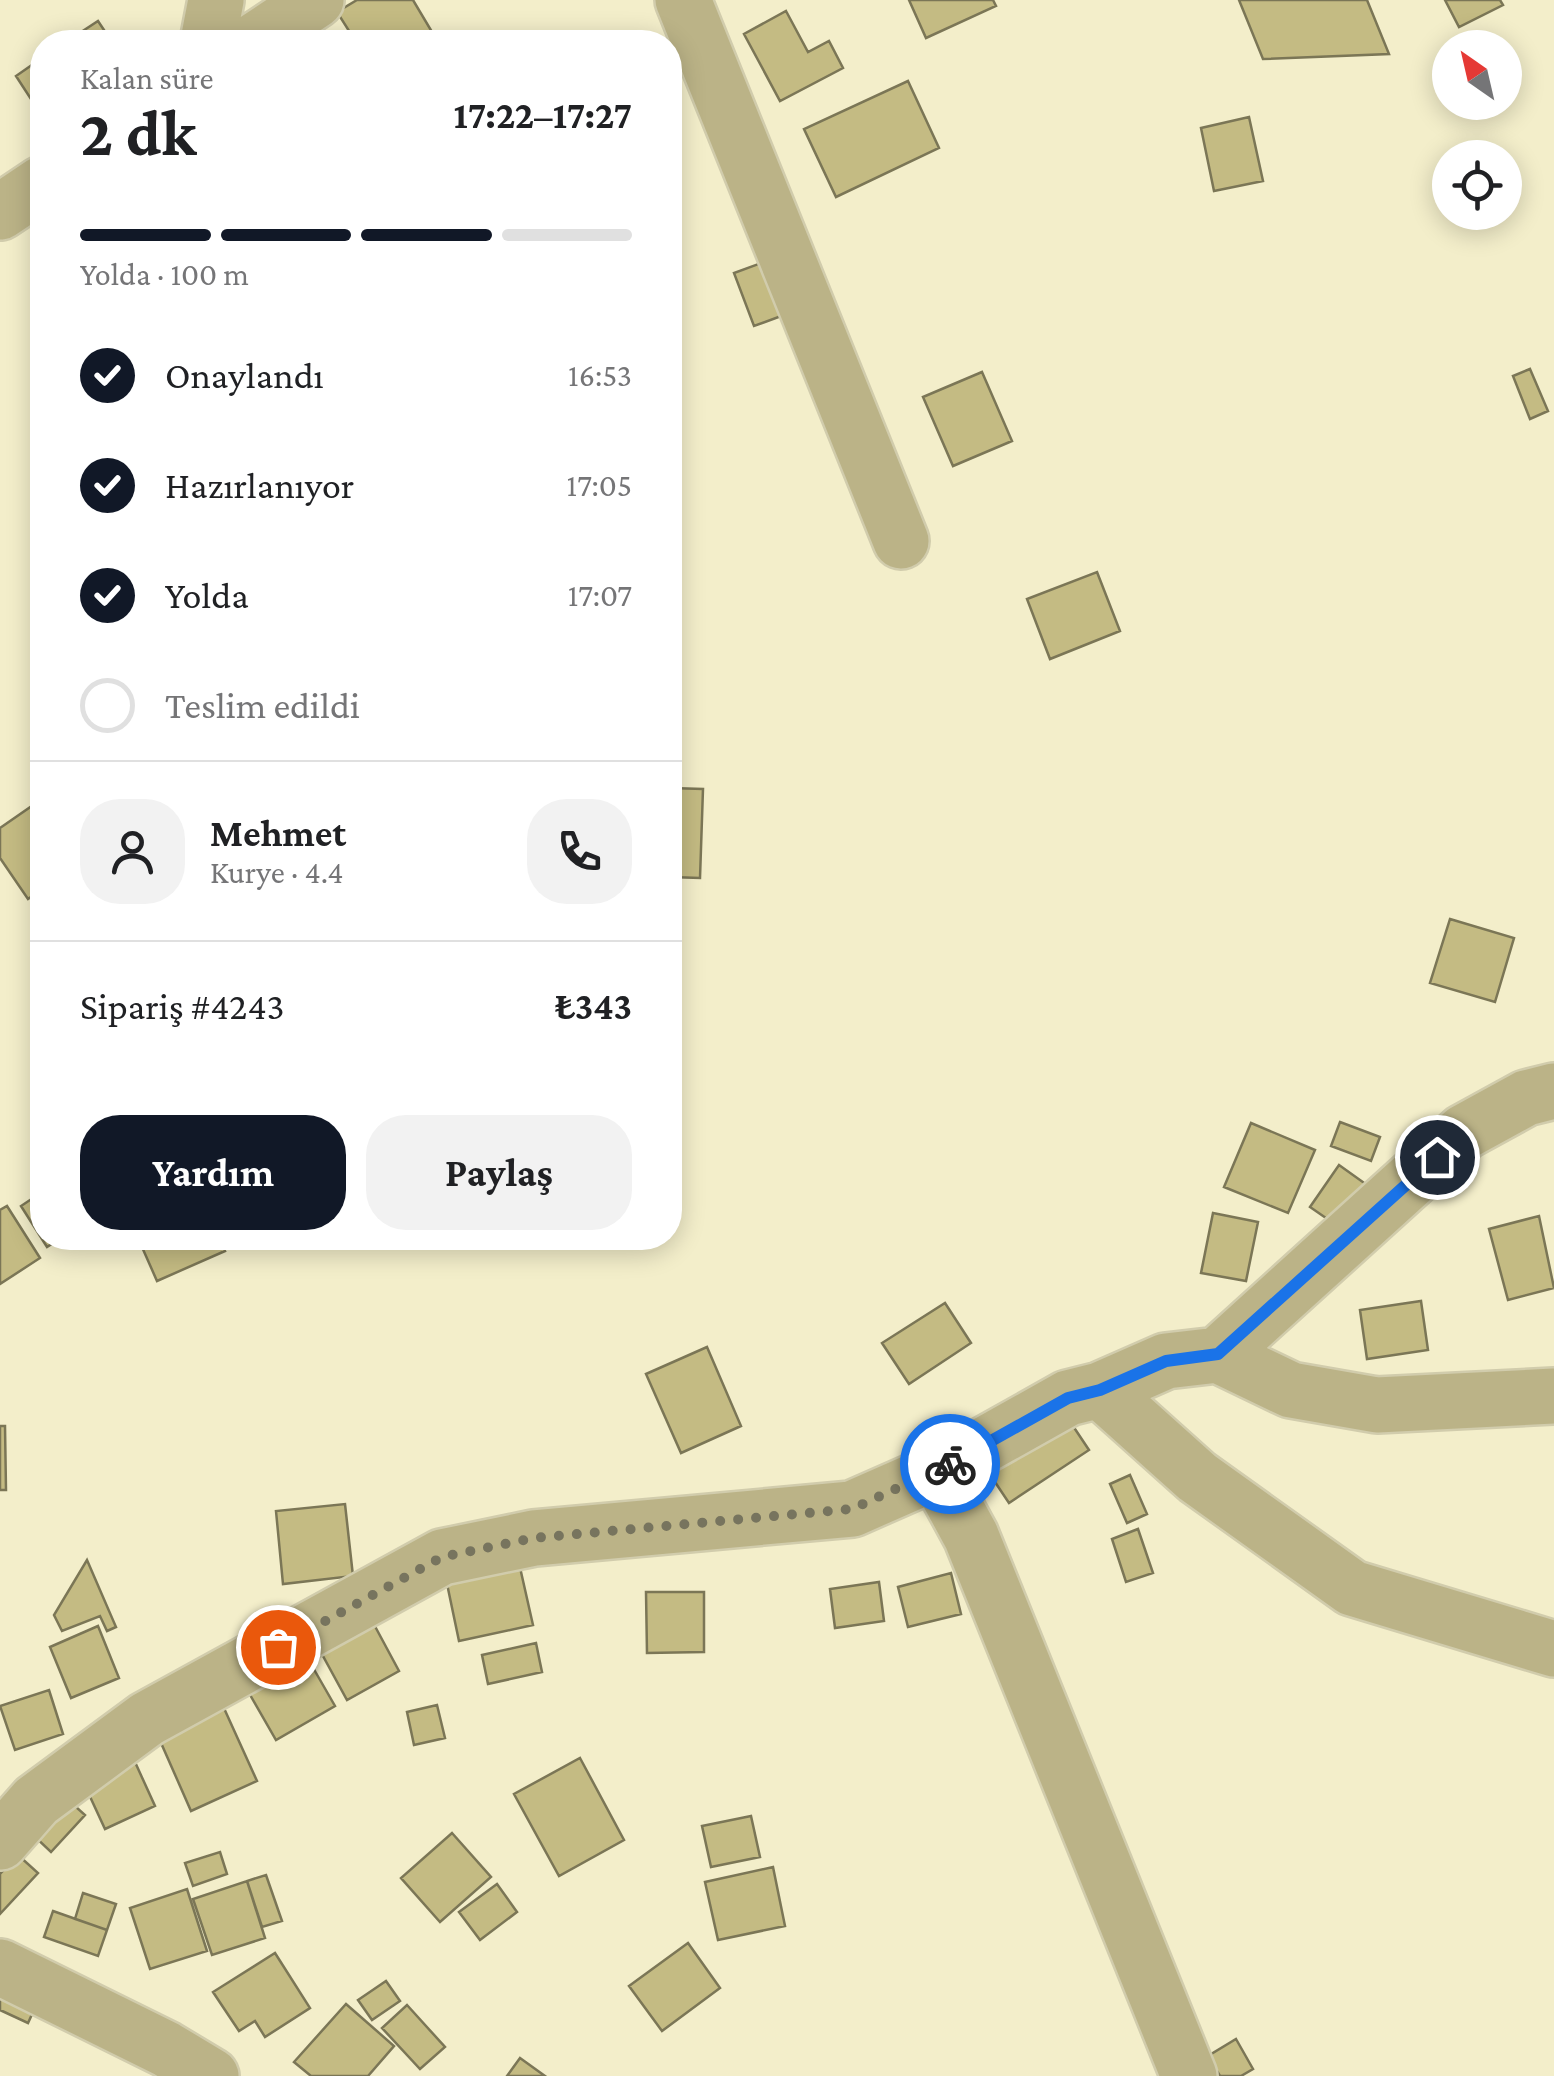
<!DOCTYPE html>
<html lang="tr">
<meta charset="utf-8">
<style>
:root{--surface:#fff;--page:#f2f2f2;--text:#202124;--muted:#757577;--line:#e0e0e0;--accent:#111827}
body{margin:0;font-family:"Crimson Pro",serif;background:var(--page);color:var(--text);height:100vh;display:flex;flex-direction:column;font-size:38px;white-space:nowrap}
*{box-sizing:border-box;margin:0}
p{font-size:32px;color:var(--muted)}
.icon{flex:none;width:55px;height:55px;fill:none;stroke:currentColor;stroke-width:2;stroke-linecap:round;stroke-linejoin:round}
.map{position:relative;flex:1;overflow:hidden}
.sheet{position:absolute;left:30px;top:30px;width:652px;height:1220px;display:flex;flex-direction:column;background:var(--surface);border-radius:40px;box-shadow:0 5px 25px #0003}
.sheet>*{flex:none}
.needle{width:65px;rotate:326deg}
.buttons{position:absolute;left:1432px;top:30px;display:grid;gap:20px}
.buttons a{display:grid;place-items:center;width:90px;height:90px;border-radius:50%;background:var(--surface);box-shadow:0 5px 25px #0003;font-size:50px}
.pin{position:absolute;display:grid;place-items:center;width:85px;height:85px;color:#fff;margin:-42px;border:5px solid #fff;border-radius:50%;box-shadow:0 2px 10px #0007}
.courier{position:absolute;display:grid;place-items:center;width:100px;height:100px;margin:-50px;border:8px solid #1a73e8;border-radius:50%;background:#fff;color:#222;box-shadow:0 2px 12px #0007}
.head em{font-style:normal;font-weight:700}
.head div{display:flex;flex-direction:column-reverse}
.head{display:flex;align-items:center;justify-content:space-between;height:170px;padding:0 50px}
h1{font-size:65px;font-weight:700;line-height:75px}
.bar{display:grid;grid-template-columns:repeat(4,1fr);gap:15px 10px;align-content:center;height:120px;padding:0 50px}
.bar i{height:12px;border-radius:8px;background:var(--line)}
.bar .current{background:var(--accent)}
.bar p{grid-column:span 4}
.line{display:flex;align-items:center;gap:25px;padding:0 50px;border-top:2px solid var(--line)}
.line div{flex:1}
.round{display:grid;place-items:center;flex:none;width:105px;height:105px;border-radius:40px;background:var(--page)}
ol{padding:0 50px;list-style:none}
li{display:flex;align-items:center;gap:30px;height:110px}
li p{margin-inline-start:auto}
li .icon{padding:10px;border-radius:50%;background:var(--accent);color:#fff;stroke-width:4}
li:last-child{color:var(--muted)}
li i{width:55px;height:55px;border:5px solid var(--line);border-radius:50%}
.cta{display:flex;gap:20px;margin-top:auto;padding:20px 50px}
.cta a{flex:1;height:115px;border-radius:40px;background:var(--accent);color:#fff;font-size:40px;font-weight:700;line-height:115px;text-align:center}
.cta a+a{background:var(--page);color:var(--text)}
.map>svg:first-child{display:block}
.building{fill:#c4bb83;stroke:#7b7656;stroke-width:2.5}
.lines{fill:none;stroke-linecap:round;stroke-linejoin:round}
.minor-casing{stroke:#d1ccac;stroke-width:60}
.minor{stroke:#bbb387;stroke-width:55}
.done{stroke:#77745e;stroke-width:10;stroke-dasharray:0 18}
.route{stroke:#1a73e8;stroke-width:12}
</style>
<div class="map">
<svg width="1554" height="2076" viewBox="0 0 1554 2076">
<rect width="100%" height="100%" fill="#f3eeca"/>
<path class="building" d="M357 0H413L438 42H356L337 12Z
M909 0H993L996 6 926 38Z
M1239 0H1367L1389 54 1263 59Z
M1445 0H1500L1503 5 1459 27Z
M786 11 808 52 829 41 843 68 780 101 744 34Z
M98 21 112 42H66Z
M42 58V112L40 113 16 76Z
M908 81 939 148 836 197 804 129Z
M1249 117 1263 181 1214 191 1201 128Z
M783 255 803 308 754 326 734 273Z
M1530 369 1548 411 1530 419 1513 376Z
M982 372 1012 441 953 466 923 397Z
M1097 572 1120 631 1050 659 1027 599Z
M670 788 703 789 700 878 670 877Z
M42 799V889L28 899 0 858V828Z
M1450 919 1514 938 1495 1002 1430 983Z
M1340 1122 1380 1137 1371 1161 1331 1146Z
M1251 1123 1315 1150 1288 1213 1224 1187Z
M1339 1165 1367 1185 1339 1227 1310 1207Z
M42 1192V1238H61L47 1247 21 1206Z
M7 1206 40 1258 0 1284V1210Z
M1213 1213 1258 1222 1246 1281 1201 1273Z
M1539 1216 1554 1288 1508 1300 1489 1229Z
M138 1238H219L225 1251 157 1281Z
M1421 1301 1428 1350 1367 1359 1360 1310Z
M945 1303 971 1343 909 1384 882 1343Z
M707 1347 741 1426 681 1453 646 1374Z
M1067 1417 1089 1450 1009 1503 987 1470Z
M0 1426H5L6 1490H0Z
M1130 1475 1147 1514 1127 1523 1110 1484Z
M345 1504 353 1576 283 1584 276 1511Z
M1138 1529 1153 1573 1126 1582 1112 1539Z
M87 1560 116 1627 107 1631 100 1616 62 1631 54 1615Z
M519 1563 533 1625 459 1641 446 1579Z
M951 1573 961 1614 908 1627 898 1587Z
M879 1582 884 1621 835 1628 830 1589Z
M646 1592H704V1652L647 1653Z
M370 1617 399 1671 347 1700 317 1645Z
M98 1626 119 1678 71 1698 50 1647Z
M536 1643 542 1672 488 1684 482 1655Z
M304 1652 335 1706 276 1740 245 1686Z
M49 1690 63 1734 15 1750 0 1706Z
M437 1705 445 1738 414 1745 407 1712Z
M223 1706 257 1781 191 1811 158 1736Z
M130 1751 155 1806 105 1829 80 1775Z
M580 1758 624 1840 559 1876 514 1794Z
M66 1798 85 1815 51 1852 32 1834Z
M751 1816 760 1857 711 1867 702 1826Z
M452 1833 491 1877 440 1922 401 1878Z
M220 1852 227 1874 193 1886 185 1863Z
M18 1855 38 1873 0 1914V1874Z
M773 1867 785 1926 718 1940 705 1882Z
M266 1875 282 1921 262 1927 247 1881Z
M247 1881 265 1938 212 1955 193 1899Z
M497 1884 517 1912 480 1940 459 1912Z
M187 1889 207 1951 150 1969 130 1908Z
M83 1893 116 1904 107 1930 75 1919Z
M53 1911 107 1930 98 1956 44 1937Z
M688 1943 720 1988 662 2031 629 1986Z
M275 1953 310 2008 265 2037 255 2021 239 2031 213 1992Z
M0 1981 39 1999 28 2023 0 2010Z
M386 1981 400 2001 372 2020 358 2000Z
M346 2004 394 2046 368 2076H311L294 2062Z
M407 2005 445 2047 420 2069 382 2028Z
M1236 2039 1253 2069 1241 2076H1220L1208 2056Z
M520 2058 545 2076H507Z"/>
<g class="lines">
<defs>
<path id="minor" d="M683 0 901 541
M208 42 216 0
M253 42 316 0
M0 212 42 184
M1218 1355 1291 1390 1377 1405 1554 1396
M1100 1390 1197 1477 1352 1588 1554 1649
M936 1472 971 1536 1189 2076
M0 1842 36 1801 147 1719 442 1557 534 1538 852 1509 936 1472 1068 1398 1100 1390 1166 1361 1218 1355 1464 1132 1526 1098 1554 1091
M0 1967 166 2049 211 2076"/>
</defs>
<use href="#minor" class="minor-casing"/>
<use href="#minor" class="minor"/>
</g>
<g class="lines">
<path class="done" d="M278 1647 442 1557 534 1538 852 1509 950 1464"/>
<path class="route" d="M950 1464 1068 1398 1100 1390 1166 1361 1218 1354 1437 1157"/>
</g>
</svg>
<div class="buttons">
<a><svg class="needle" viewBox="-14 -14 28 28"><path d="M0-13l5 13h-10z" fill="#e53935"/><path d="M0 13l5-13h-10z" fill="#757577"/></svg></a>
<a><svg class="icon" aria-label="locate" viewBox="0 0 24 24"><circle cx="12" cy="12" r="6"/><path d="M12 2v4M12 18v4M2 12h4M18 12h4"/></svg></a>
</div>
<div class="pin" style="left:278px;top:1647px;background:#ea580c"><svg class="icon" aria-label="bag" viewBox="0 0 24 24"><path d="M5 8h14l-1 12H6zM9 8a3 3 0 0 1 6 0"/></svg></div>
<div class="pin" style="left:1437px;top:1157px;background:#1f2937"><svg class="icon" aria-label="home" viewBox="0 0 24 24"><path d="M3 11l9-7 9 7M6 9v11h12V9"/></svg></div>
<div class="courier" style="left:950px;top:1464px"><svg class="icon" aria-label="bike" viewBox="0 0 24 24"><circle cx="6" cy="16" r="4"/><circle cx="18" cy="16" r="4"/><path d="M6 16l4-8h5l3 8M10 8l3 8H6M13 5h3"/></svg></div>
<section class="sheet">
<div class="head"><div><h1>2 dk</h1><p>Kalan süre</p></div><em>17:22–17:27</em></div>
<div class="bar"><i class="current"></i><i class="current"></i><i class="current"></i><i></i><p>Yolda · 100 m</p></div>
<ol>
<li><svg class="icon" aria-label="check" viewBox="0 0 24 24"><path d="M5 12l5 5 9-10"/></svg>Onaylandı<p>16:53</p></li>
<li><svg class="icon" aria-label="check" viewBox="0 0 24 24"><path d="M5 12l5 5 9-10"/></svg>Hazırlanıyor<p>17:05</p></li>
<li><svg class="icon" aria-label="check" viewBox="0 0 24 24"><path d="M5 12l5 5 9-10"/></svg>Yolda<p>17:07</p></li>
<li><i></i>Teslim edildi</li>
</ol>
<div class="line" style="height:180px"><a class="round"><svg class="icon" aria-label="person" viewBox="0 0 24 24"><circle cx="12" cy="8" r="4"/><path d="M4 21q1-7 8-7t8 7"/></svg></a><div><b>Mehmet</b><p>Kurye · 4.4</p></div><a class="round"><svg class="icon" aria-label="phone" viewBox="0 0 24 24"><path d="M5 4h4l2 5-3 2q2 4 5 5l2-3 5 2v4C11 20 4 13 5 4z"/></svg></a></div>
<div class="line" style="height:130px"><div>Sipariş #4243</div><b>₺343</b></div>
<div class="cta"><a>Yardım</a><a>Paylaş</a></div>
</section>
</div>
